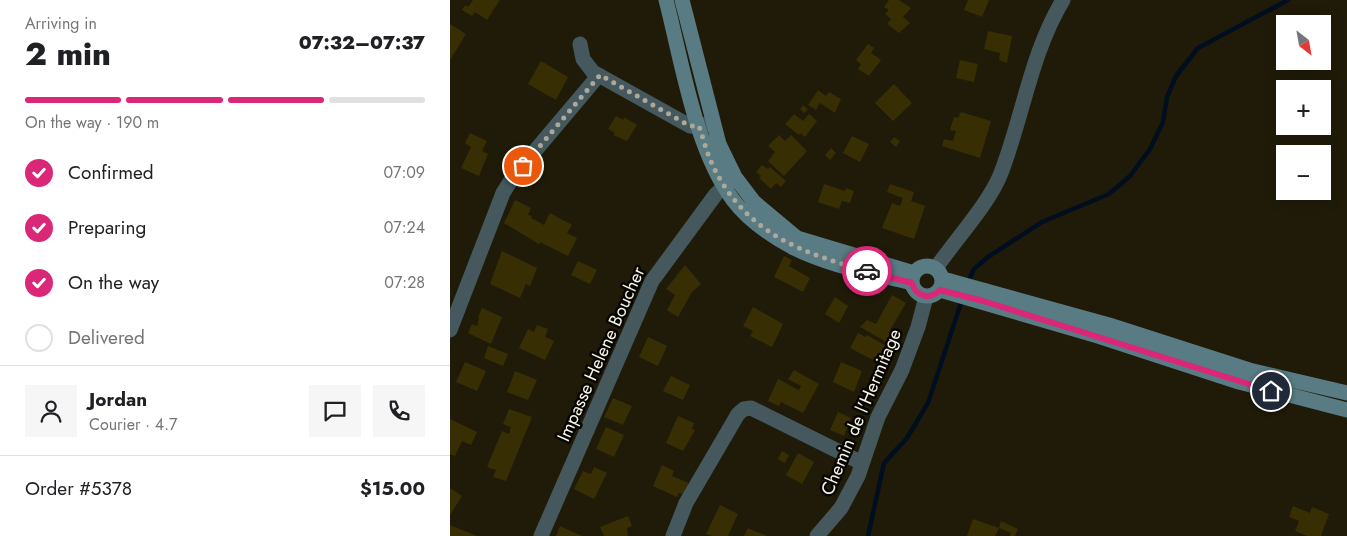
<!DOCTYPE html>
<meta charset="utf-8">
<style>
:root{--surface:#fff;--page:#f6f6f6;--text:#202124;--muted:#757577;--line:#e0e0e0;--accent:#db2777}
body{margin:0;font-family:Jost,sans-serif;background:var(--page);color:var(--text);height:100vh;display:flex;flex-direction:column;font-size:19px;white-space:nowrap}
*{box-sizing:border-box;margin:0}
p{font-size:16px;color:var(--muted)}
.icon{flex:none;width:28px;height:28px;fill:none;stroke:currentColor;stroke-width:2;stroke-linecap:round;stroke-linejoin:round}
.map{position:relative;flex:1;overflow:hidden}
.sheet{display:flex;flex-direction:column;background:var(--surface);width:450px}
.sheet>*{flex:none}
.needle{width:32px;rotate:149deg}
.controls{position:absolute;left:826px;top:15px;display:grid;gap:10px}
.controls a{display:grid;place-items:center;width:55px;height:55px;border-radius:0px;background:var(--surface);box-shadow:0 2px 12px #0003;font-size:25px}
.pin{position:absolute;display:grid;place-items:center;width:42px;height:42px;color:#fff;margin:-21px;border:2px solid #fff;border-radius:50%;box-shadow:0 1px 5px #0007}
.courier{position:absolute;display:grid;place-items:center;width:50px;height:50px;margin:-25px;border:4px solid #db2777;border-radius:50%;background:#fff;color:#222;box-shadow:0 1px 6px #0007}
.overview em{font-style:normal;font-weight:800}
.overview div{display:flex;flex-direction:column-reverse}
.overview{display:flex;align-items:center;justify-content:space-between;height:85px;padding:0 25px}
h1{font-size:32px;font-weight:800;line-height:38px}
.bar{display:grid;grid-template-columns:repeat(4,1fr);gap:8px 5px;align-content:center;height:60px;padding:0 25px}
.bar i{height:6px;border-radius:4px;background:var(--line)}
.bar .active{background:var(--accent)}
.bar p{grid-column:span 4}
.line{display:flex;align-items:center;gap:12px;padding:0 25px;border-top:1px solid var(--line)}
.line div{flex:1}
.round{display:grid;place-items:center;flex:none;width:52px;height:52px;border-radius:0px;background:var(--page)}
ol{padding:0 25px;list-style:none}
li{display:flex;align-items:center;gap:15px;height:55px}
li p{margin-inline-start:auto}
li .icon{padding:5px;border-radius:50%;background:var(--accent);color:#fff;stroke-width:4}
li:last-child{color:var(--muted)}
li i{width:28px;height:28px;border:2px solid var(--line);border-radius:50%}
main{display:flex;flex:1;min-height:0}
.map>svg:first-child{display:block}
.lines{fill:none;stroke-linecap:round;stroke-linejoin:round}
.stream{stroke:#000e1f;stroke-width:4.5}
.building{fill:#382e04}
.street{stroke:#44585d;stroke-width:15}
.secondary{stroke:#597b83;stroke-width:15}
.done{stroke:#aca99a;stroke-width:5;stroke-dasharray:0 9}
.route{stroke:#db2777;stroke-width:6}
.labels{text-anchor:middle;stroke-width:5;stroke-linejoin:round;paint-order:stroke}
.street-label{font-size:18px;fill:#f8f5e9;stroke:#080602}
</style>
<main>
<section class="sheet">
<div class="overview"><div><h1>2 min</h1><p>Arriving in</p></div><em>07:32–07:37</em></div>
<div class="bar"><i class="active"></i><i class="active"></i><i class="active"></i><i></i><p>On the way · 190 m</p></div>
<ol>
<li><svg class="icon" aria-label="check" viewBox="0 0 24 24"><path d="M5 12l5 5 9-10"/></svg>Confirmed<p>07:09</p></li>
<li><svg class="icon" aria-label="check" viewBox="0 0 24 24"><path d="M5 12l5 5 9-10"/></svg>Preparing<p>07:24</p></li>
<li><svg class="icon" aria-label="check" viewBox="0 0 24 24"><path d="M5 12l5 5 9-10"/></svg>On the way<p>07:28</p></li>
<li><i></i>Delivered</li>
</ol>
<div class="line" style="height:90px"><a class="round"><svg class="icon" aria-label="person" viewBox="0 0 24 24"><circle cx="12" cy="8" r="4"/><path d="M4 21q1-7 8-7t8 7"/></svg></a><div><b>Jordan</b><p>Courier · 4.7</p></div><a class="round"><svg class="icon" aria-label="chat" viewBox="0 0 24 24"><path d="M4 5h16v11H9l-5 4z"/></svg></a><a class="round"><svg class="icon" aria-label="phone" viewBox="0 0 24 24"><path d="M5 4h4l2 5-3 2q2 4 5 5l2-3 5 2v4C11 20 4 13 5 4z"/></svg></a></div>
<div class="line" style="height:65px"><div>Order #5378</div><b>$15.00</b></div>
</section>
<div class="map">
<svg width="897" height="536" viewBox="0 0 897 536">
<rect width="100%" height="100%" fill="#201b08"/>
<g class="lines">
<path class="stream" d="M518 283 524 269 538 257 592 222 659 194 680 176 700 149 713 122 717 97 726 76 748 48 838 0
M418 536 434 463 457 438 478 403 512 300"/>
</g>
<path class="building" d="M23 0H50L37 20 25 12 22 16 12 10 15 5 18 7Z
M439 0H449L461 8 453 17 460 23 449 33 437 24 441 19 435 14 439 10 434 7Z
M518 0H539L532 17 514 10Z
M0 24 16 34 0 60Z
M538 31 562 36 557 63 549 60 550 53 534 49Z
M418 44 424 48 421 53 431 60 419 76 408 69 411 64 406 60Z
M510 60 528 64 524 82 506 78Z
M91 61 118 77 106 100 78 84Z
M444 84 462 103 443 121 425 103Z
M368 90 376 96 379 92 391 99 385 113 370 103 366 110 358 105Z
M353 105 358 109 354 113 350 109Z
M511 112 541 121 530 158 492 146 494 139 503 141 506 131 500 130 504 117 508 118Z
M344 114 353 121 359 114 367 121 355 137 350 133 349 135 335 124Z
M166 116 173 120 174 117 187 125 177 141 163 135 165 133 158 129Z
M20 133 37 141 32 151 38 154 29 176 11 168 21 147 15 143Z
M329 135 335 141 341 135 357 151 334 176 318 161 325 152 318 146Z
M402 136 419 144 410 162 393 153Z
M444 137 450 141 446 147 440 142Z
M381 148 386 153 380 160 375 155Z
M312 165 318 169 320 167 336 181 331 187 326 183 321 189 309 178 311 176 306 172Z
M374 184 395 191 396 188 404 191 400 203 392 201 389 209 368 202Z
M440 184 464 192 461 201 475 206 464 239 432 228 442 203 450 206 453 198 437 192Z
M65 200 81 208 78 215 82 216 81 218 94 225 100 213 122 225 117 233 127 238 118 256 90 242 89 244 54 223Z
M52 251 87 268 80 286 76 284 70 298 40 284Z
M334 256 342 260 339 266 360 278 353 292 324 277Z
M128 261 147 270 140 284 121 275Z
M235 265 251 284 242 292 228 317 217 310 225 295 216 289Z
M442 295 456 303 439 332 443 334 438 343 410 327 417 320 426 324Z
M385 297 398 306 389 323 375 314Z
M303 307 333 324 322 347 300 336 303 331 293 326Z
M32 308 52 317 41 344 18 333 22 324 27 326 29 318 28 317Z
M87 325 98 329 95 337 104 341 95 360 69 348 78 329 84 332Z
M408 333 416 337 417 335 436 346 427 362 400 348Z
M198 337 217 346 208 366 189 357Z
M38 346 58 354 53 366 34 358Z
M15 362 36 371 27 391 6 382Z
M391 362 412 371 404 392 383 382Z
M344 370 369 384 353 413 331 402 329 406 318 401 328 379 349 390 351 386 338 379Z
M65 371 87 380 78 400 57 392Z
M221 376 240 385 233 400 213 391Z
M163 398 182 406 173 425 154 417Z
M59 409 82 417 56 481 43 477 46 470 37 467 52 431 59 434 61 427 53 424Z
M388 412 401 418 394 436 380 430Z
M228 416 244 423 242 429 245 430 233 451 216 443Z
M0 419 27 432 21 445 12 441 5 456 0 454Z
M156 427 174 435 164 457 146 449Z
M332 451 339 455 335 463 328 459Z
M348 453 364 462 352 484 336 475Z
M212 465 224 471 222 476 239 483 234 495 229 493 227 497 203 486Z
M144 467 157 473 144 499 124 489 133 471 141 474Z
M0 488 12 496 0 515Z
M270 505 288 514 278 536H262L256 534Z
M843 506 860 513 862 507 879 514 871 536H857L845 531 849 521 839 517Z
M178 516 182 526 177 528 178 536H154L150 527Z
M523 519 549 528 545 536H517Z
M551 521 568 529 565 536H560L561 533 549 528Z
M0 525 27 536H0Z
M110 526 132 536H106Z
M298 528 302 530 317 536H294Z"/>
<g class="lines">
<path class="street" d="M130 44 133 59 143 72 240 126 249 127 259 123
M486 268C505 240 539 204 551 173 573 116 581 53 613 0
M0 330 53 193 63 177 149 75
M91 536 202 281 266 194 284 178
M223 536 236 503 288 414 294 409 301 408 412 463
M367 536 391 508 408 476 428 417 452 370 468 327 476 297"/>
<path class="secondary" d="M216 0C232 62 245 149 283 200 298 220 320 235 342 247 379 266 422 273 462 283
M232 0 269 144 285 177 304 202 347 238 464 273
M462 281a15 15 0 1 1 30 0a15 15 0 1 1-30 0Z
M493 279 659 325 799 370 897 393
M490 290 648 336 789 382 897 410"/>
</g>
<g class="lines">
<path class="done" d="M73 166 150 75 240 126H249C254 141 258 157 265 170 298 234 352 253 417 271"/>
<path class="route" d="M417 271 462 283C466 297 480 300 490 290L533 301 821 391"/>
</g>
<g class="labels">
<g class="street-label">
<text transform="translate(151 354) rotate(-66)" y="6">Impasse Helene Boucher</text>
<text transform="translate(411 412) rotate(-67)" y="6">Chemin de l'Hermitage</text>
</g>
</g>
</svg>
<div class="controls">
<a><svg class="needle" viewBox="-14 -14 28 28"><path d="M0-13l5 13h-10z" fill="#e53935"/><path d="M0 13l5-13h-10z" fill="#757577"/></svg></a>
<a>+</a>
<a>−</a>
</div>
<div class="pin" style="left:73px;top:166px;background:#ea580c"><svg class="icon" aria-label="bag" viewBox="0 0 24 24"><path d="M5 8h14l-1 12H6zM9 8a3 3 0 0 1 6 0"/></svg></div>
<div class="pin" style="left:821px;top:391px;background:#1f2937"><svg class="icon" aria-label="home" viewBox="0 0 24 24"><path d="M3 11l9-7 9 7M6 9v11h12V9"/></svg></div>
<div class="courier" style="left:417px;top:271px"><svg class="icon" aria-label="car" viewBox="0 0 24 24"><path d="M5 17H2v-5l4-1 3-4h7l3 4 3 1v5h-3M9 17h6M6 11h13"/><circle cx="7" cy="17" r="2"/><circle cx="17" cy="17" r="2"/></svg></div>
</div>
</main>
